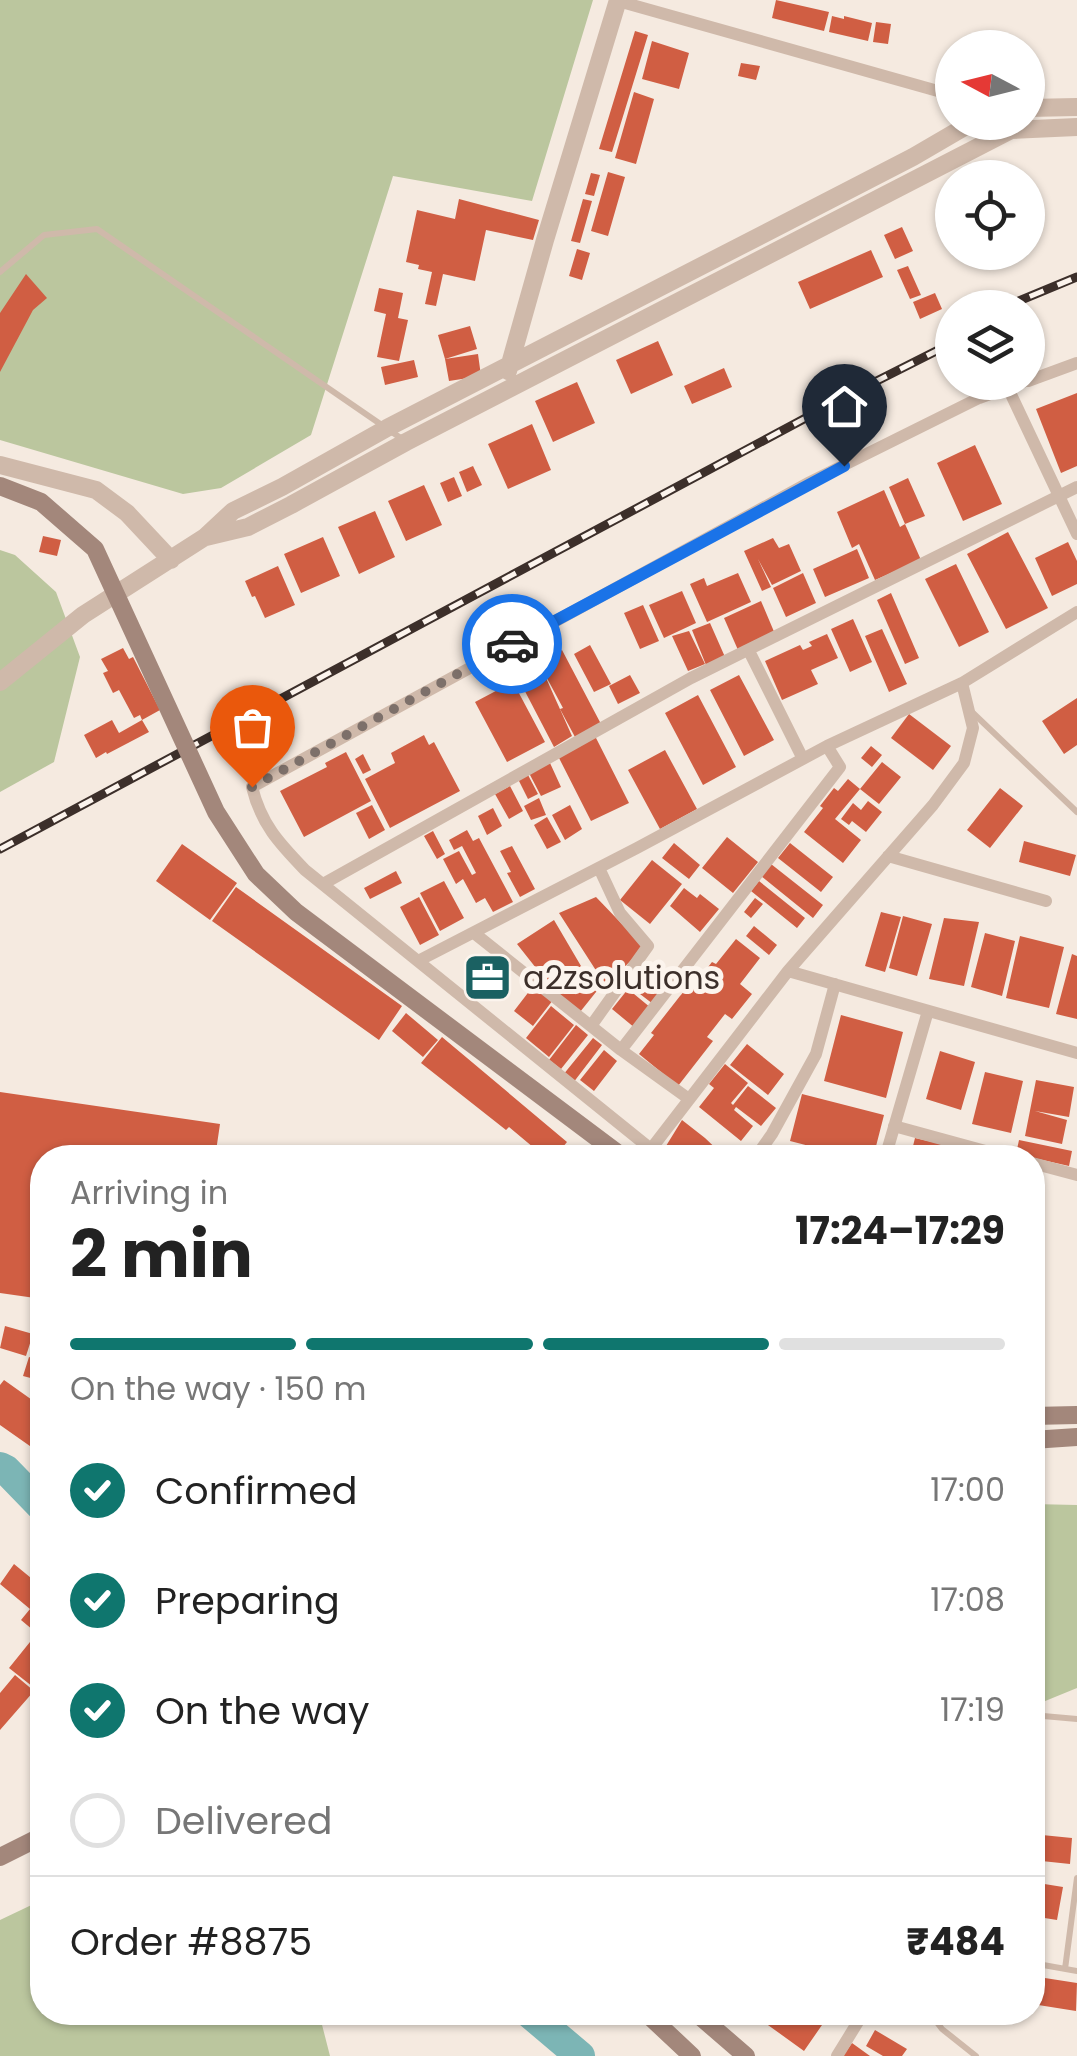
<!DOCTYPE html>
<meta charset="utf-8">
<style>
:root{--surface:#fff;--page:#f2f2f2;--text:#222;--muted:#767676;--line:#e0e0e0;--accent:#0f766e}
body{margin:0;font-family:Poppins,sans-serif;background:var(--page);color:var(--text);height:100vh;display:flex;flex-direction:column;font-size:38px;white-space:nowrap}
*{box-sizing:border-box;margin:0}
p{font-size:32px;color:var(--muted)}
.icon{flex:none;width:55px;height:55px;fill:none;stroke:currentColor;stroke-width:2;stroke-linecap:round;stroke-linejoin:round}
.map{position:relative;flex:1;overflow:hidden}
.details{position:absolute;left:30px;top:1145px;width:1015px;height:880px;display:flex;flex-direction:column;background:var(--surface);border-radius:40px;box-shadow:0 2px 8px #0004}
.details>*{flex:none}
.needle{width:65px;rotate:277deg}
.tools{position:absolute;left:935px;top:30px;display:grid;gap:20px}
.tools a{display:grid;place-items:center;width:110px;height:110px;border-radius:50%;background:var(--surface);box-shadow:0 2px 8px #0004;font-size:50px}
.pin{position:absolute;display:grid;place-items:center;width:85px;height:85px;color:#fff;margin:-102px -42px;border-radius:50% 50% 50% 0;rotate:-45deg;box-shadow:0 0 10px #0007}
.pin .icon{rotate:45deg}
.courier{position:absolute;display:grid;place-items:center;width:100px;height:100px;margin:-50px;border:8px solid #1a73e8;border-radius:50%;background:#fff;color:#222;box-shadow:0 2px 12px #0007}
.headline em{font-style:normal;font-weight:700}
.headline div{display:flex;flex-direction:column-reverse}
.headline{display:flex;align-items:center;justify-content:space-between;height:170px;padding:0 40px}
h1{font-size:65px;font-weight:700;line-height:75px}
.bar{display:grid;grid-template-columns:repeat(4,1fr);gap:15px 10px;align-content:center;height:120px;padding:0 40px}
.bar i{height:12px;border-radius:8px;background:var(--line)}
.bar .active{background:var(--accent)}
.bar p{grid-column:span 4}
.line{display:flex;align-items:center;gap:25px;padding:0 40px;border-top:2px solid var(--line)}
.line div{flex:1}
ol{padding:0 40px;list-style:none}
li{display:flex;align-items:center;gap:30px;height:110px}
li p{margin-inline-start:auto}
li .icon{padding:10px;border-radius:50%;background:var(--accent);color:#fff;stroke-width:4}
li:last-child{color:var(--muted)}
li i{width:55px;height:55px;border:5px solid var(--line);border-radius:50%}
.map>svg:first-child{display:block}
.green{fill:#bbc69e}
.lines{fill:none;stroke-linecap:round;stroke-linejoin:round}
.river{stroke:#7cb5b5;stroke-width:30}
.building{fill:#d05e43}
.service{stroke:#cfb9aa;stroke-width:6}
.minor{stroke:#cfb9aa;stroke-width:12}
.tertiary{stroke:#cfb9aa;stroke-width:18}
.secondary{stroke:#a3877b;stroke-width:18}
.rail-casing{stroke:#3c2f2a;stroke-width:9}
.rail{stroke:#fcf4ed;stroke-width:5;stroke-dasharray:15;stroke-linecap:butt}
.secondary-bridge{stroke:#a3877b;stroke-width:18}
.done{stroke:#7d706a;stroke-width:10;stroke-dasharray:0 18}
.route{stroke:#1a73e8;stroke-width:12}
.labels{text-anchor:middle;stroke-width:10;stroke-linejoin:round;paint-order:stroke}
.poi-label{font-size:32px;fill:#3c2f2a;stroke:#fcf4ed;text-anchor:start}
</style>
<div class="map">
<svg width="1077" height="2056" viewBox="0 0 1077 2056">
<rect width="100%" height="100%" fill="#f5eae0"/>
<path class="green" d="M0 0H593L532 201 393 176 311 435 221 488 183 494 0 440Z
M0 550 15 555 56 592 80 657 54 762 0 792Z
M1032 1504 1077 1505V1688L1033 1706Z
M42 1900V2012L319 2013 330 2056H0V1920Z"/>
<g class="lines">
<path class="river" d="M0 1467 6 1470 42 1507
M528 2012 580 2056"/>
</g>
<path class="building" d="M776 0 829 12 824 31 772 18Z
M832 16 844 19V16L872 23 868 41 829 32Z
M876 22 891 24 888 44 873 42Z
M635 31 648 35 612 152 599 149Z
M652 41 689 53 679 89 642 79Z
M741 63 760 66 756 80 738 76Z
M634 92 654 99 636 164 615 158Z
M608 172 625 177 608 236 591 231Z
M591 173 600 175 594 196 585 194Z
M459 199 539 220 533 240 486 230 475 281 443 274 436 306 425 304 432 272 418 269 419 265 406 262 417 210 455 219Z
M583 199 592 201 580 243 571 241Z
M902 227 913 251 895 259 884 235Z
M577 249 590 253 582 280 569 276Z
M871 250 883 277 810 309 798 282Z
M908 266 921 295 910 299 897 270Z
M26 274 47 298 33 310 0 372V313Z
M379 288 403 293 398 318 408 320 399 361 377 357 386 314 374 311Z
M935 293 942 309 920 319 913 302Z
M470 326 477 349 445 359 438 335Z
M658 341 673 375 631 394 616 360Z
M478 354 481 376 449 381 445 359Z
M414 360 418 377 385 385 381 367Z
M724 368 732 387 692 404 684 386Z
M577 382 595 423 553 442 535 401Z
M1077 393V466L1061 473 1036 409Z
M532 424 551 470 508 489 488 444Z
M975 445 1002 504 963 521 937 463Z
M473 466 482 485 467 492 459 472Z
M454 477 462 496 448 502 440 483Z
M908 478 925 516 905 524 889 487Z
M424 485 442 525 406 541 388 501Z
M884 490 900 527 905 524 921 560 875 580 859 544 852 548 837 512Z
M375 511 395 557 359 574 338 527Z
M1008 532 1048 608 1006 629 967 554Z
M43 536 61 540 57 556 39 552Z
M323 537 340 576 301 593 284 554Z
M773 538 779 548 789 544 801 571 772 585 758 559 771 587 762 591 744 551Z
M1068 542 1077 561V584L1052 596 1035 558Z
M857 549 869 578 825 597 813 569Z
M956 564 989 632 959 647 925 579Z
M278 566 295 605 265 618 255 596 252 597 245 581Z
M738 573 751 602 707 622 690 584 704 578 707 586Z
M803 573 816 603 786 617 773 588Z
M682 591 696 623 664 638 649 605Z
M891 593 919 658 905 664 877 600Z
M761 601 775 634 738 650 724 618Z
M643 605 659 641 640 649 624 613Z
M853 619 872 662 850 672 831 629Z
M710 623 725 657 706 665 692 630Z
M882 629 907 684 889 692 865 636Z
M689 631 705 664 688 671 672 636Z
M827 634 838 658 811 670 818 684 782 700 765 661 800 645 803 650 812 646 809 642Z
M590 645 611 684 594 692 574 654Z
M123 648 129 659 133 657 160 710 142 720 140 715 134 718 119 690 113 693 103 673 108 671 101 659Z
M562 650 601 724 575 737 560 709 563 708 542 669 572 736 554 747 517 676Z
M630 675 640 693 618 704 609 686Z
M739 675 774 740 744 756 710 690Z
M513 682 545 742 507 762 475 702Z
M698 695 736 767 703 785 665 713Z
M1077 698V745L1064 754 1042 721Z
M909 714 951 746 933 770 891 738Z
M112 720 119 733 142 720 149 732 107 754 106 752 96 758 84 735Z
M424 735 429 745 434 742 460 791 390 828 365 779 395 763 391 753Z
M595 736 629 803 591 821 558 756Z
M871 746 882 755 872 767 861 758Z
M665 750 697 809 660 829 628 770Z
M346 752 371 801 304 837 280 791 327 767 325 763Z
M363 754 371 770 363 774 355 759Z
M882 762 901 777 879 804 860 789Z
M550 763 561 787 541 796 529 773Z
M527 773 538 794 528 799 518 779Z
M848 779 860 789 835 819 861 840 843 863 804 832 823 808 820 806 834 788 838 791Z
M510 786 523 811 509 819 495 794Z
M1000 788 1023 806 990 848 967 830Z
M539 798 546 815 531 820 524 806Z
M868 801 882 812 866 832 852 821 849 825 841 819 853 803 861 810Z
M372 805 385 830 369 839 356 813Z
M570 805 582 829 565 840 552 815Z
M493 808 502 826 487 835 478 816Z
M547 817 561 842 547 849 534 825Z
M467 830 473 841 479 838 513 902 493 912 485 898 476 903 463 879 456 884 443 859 459 851 472 875 476 873 462 846 454 850 449 840Z
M433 831 445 854 437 859 424 836Z
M727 837 758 862 733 893 702 868Z
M1024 841 1076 855 1070 876 1019 862Z
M674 843 700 865 689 879 662 858Z
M790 843 833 877 821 892 778 858Z
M182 844 237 883 210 920 156 881Z
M512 846 535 889 520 897 507 873 511 872 500 851Z
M652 860 682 884 650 924 620 900Z
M771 864 823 905 813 918 761 876Z
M396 871 402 883 370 899 364 888Z
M444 881 464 918 440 931 420 893Z
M759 881 805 918 797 928 751 891Z
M236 887 402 1006 379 1040 212 921Z
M684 888 697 898 700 894 719 909 700 932 670 906Z
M419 897 439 935 420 945 400 907Z
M596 897 644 947 606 986 559 913Z
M755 898 763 904 751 918 744 912Z
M881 912 901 917 885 972 865 966Z
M903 916 932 924 917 976 889 968Z
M944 918 979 922 964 986 929 979Z
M554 920 581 966 551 987 517 944Z
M754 926 777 945 769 955 746 936Z
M985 933 1015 941 1002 996 971 987Z
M1020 936 1064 947 1049 1008 1006 998Z
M736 939 760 958 740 984 752 994 732 1019 725 1014 707 1037 713 1041 678 1086 639 1054 654 1035 651 1033 680 996 703 970 705 971 712 962 716 964Z
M1072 954 1077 956V1019L1056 1014Z
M641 966 666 987 653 1004 627 984Z
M579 969 589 977 575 995 590 979 600 987 580 1012 559 994Z
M534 985 553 1000 533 1026 514 1011Z
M628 989 651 1008 635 1028 612 1009Z
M551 1006 574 1025 549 1057 526 1038Z
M406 1013 438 1040 423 1057 392 1031Z
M841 1015 903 1032 886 1098 824 1081Z
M576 1025 588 1035 561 1069 549 1060Z
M442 1037 567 1142 554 1158H546L509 1127 506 1130 421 1063Z
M593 1038 602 1045 573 1083 563 1075Z
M747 1044 784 1074 768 1095 730 1065Z
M604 1050 617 1061 594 1091 580 1080Z
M940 1051 975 1062 961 1110 926 1099Z
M725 1064 748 1083 731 1103 733 1105 748 1086 776 1108 761 1126 736 1107 734 1110 753 1126 741 1141 699 1107 714 1088 709 1084Z
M985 1072 1023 1081 1011 1133 972 1124Z
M1036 1080 1074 1087 1069 1117 1035 1111 1067 1120 1062 1144 1025 1136Z
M0 1092 220 1124 215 1158H42V1299L0 1293Z
M802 1094 884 1115 873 1158H856L790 1141Z
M682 1120 705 1138 726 1158H681L666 1146Z
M915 1138 976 1152 975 1158H910Z
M1019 1140 1072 1151 1069 1166 1016 1154Z
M5 1326 33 1334 26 1356 0 1348Z
M37 1336 42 1337V1359L31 1356Z
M29 1357 42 1361V1381L23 1376Z
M4 1380 42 1407V1442L37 1451 0 1425V1385Z
M14 1564 42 1587V1619L33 1630 21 1620 30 1609 0 1584Z
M34 1637 42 1645V1694L9 1668Z
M15 1675 34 1691 0 1730V1693Z
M1032 1834 1072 1838 1070 1864 1032 1860Z
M1032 1882 1063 1887 1057 1920 1032 1916Z
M1032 1976 1077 1983 1076 2011 1032 2004Z
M750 2012H831L804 2051Z
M875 2030 907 2049 902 2056H883L866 2046Z
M852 2043 870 2056H843Z"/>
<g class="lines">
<path class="service" d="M0 272 44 235 97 229 405 441
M973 713 1077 812
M1032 1715 1077 1719
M1032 1963 1077 1971
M1065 1969 1077 1878
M929 2012 942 2029 976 2056"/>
<path class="minor" d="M618 1 952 95
M1028 381 1077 363
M1008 388 1077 534
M749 651 803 759
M888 856 1046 901
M323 884 691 678 1077 487
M474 933 621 1050 689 1099
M418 961 637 848 827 746 962 683 1077 612
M788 971 1077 1053
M591 1026 648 946 620 913 599 868
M621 1050 840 767 827 746
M894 1126 1011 1158
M651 1149 788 971 933 805 964 763 973 728 962 683
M662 1158 305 870C279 843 261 824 252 787L810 482 979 398 1023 382
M755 1158 772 1134 816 1054 835 984
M885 1158 928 1011
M1032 1163 1077 1175
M837 2056 864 2012"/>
<path class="tertiary" d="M1028 108 1077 107
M508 371 545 240 618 0
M0 465 96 490 127 513 171 560
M206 537 248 527 291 505 406 442 1011 130 1077 127
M0 682 83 615 205 537 233 511 282 487 387 428 913 157 973 122"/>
<path class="secondary" d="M1032 1416 1077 1415
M1032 1440 1077 1437
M0 1857 42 1836
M645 2012 692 2056
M695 2012 746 2056"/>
<defs>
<path id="rail" d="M1002 308 1077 277
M0 849 843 398 952 343"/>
</defs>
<use href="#rail" class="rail-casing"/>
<use href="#rail" class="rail"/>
<path class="secondary-bridge" d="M0 486 41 502 95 549 216 812 256 874 296 912 624 1158"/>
</g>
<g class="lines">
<path class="done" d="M252 787 512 644"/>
<path class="route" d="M512 644 844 466"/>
</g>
<defs>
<symbol id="office-square" viewBox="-11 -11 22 22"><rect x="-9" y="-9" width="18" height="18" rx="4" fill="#1b6162" stroke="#fcf4ed"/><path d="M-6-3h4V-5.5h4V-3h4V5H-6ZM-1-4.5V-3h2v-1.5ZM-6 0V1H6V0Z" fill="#fff"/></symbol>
</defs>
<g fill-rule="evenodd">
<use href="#office-square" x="460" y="950" width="55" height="55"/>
</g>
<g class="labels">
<g class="poi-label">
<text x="523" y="989">a2zsolutions</text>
</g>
</g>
</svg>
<div class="tools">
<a><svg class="needle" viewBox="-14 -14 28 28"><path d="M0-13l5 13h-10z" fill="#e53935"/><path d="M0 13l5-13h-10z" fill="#767676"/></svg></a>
<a><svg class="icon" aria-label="locate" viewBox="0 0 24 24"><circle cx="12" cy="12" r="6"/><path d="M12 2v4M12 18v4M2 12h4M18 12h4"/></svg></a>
<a><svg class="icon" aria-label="layers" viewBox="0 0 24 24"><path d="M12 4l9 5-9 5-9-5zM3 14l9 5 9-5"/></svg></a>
</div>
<div class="pin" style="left:252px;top:787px;background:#ea580c"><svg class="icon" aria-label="bag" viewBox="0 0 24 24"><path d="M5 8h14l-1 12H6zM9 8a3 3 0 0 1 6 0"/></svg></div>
<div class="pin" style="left:844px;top:466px;background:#1f2937"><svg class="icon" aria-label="home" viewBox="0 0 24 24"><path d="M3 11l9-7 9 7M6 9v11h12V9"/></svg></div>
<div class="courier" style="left:512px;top:644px"><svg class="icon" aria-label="car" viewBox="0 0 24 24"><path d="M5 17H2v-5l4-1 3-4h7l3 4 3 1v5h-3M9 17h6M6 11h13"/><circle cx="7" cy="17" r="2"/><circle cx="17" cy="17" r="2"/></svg></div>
<section class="details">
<div class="headline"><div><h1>2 min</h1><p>Arriving in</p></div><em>17:24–17:29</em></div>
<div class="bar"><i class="active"></i><i class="active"></i><i class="active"></i><i></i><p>On the way · 150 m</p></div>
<ol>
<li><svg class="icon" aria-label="check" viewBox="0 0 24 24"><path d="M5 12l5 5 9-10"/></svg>Confirmed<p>17:00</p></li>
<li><svg class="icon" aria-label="check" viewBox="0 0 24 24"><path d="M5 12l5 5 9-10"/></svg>Preparing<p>17:08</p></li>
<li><svg class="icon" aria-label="check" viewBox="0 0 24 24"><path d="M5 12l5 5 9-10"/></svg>On the way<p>17:19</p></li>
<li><i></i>Delivered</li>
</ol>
<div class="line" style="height:130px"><div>Order #8875</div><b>₹484</b></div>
</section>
</div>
